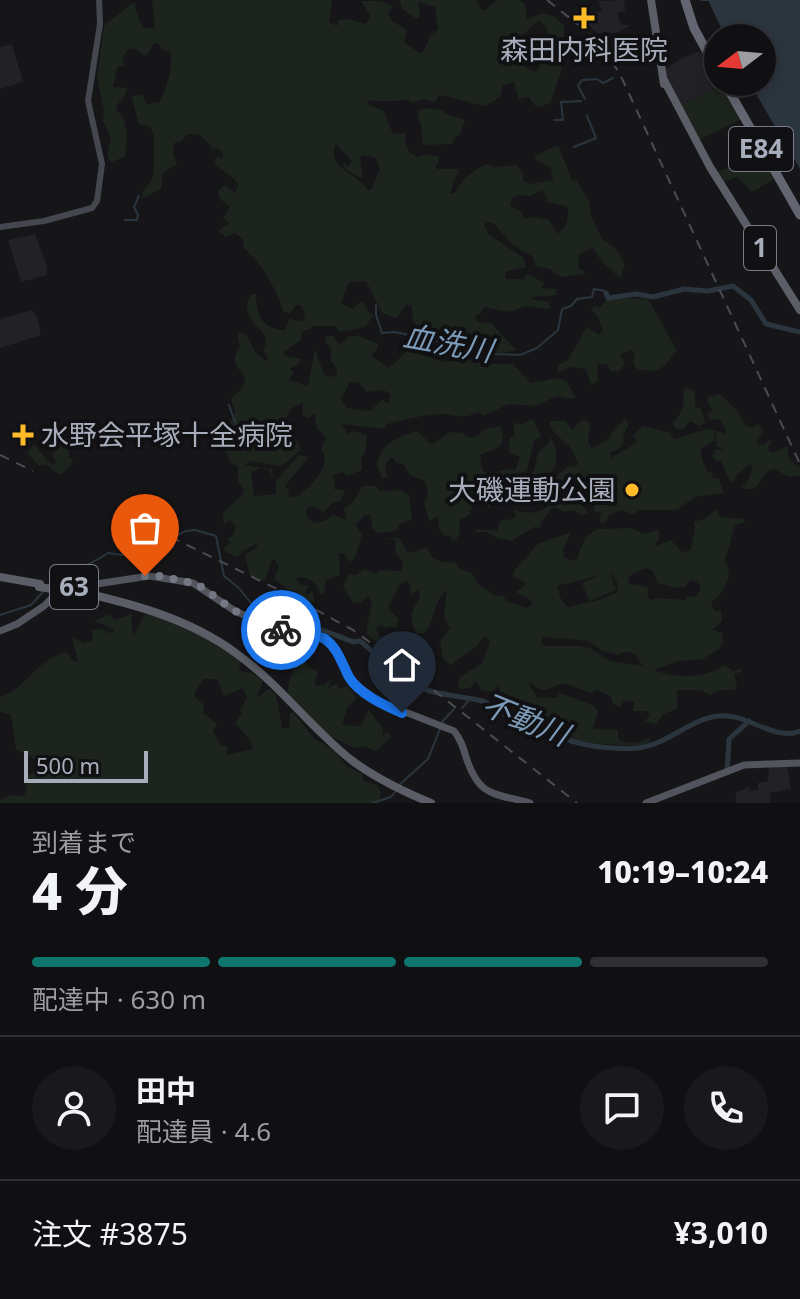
<!DOCTYPE html>
<html lang="ja">
<meta charset="utf-8">
<style>
:root{--surface:#101013;--page:#19191c;--text:#f1f3f6;--muted:#9c9da0;--line:#303033;--accent:#0f766e}
body{margin:0;font-family:"Noto Sans","Noto Sans JP",sans-serif;background:var(--page);color:var(--text);height:100vh;display:flex;flex-direction:column;font-size:30px;white-space:nowrap}
*{box-sizing:border-box;margin:0}
p{font-size:26px;color:var(--muted)}
.icon{flex:none;width:44px;height:44px;fill:none;stroke:currentColor;stroke-width:2;stroke-linecap:round;stroke-linejoin:round}
.map{position:relative;height:803px;overflow:hidden}
.sheet{display:flex;flex-direction:column;background:var(--surface);flex:1}
.sheet>*{flex:none}
.needle{width:52px;rotate:254deg}
.fabs{position:absolute;left:704px;top:24px;display:grid;gap:16px}
.fabs a{display:grid;place-items:center;width:72px;height:72px;border-radius:50%;background:var(--surface);box-shadow:0 4px 12px #0003,0 0 0 2px var(--line);font-size:40px}
.scale{position:absolute;left:24px;bottom:20px;width:124px;box-sizing:border-box;padding-left:8px;border:4px solid #a7adba;border-top:0;font-size:22px;line-height:28px;white-space:nowrap;color:#a7adba;-webkit-text-stroke:6px #111114;paint-order:stroke}
.pin{position:absolute;display:grid;place-items:center;width:68px;height:68px;color:#fff;margin:-82px -34px;border-radius:50% 50% 50% 0;rotate:-45deg;box-shadow:0 0 8px #0007}
.pin .icon{rotate:45deg}
.courier{position:absolute;display:grid;place-items:center;width:80px;height:80px;margin:-40px;border:6px solid #1a73e8;border-radius:50%;background:#fff;color:#222;box-shadow:0 2px 10px #0007}
.summary em{font-style:normal;font-weight:800}
.summary div{display:flex;flex-direction:column-reverse}
.summary{display:flex;align-items:center;justify-content:space-between;height:136px;padding:0 32px}
h1{font-size:52px;font-weight:800;line-height:60px}
.bar{display:grid;grid-template-columns:repeat(4,1fr);gap:12px 8px;align-content:center;height:96px;padding:0 32px}
.bar i{height:10px;border-radius:6px;background:var(--line)}
.bar .current{background:var(--accent)}
.bar p{grid-column:span 4}
.line{display:flex;align-items:center;gap:20px;padding:0 32px;border-top:2px solid var(--line)}
.line div{flex:1}
.round{display:grid;place-items:center;flex:none;width:84px;height:84px;border-radius:42px;background:var(--page)}
.map>svg:first-child{display:block}
.built{fill:#222226}
.green{fill:#1c241d;fill-rule:evenodd}
.water{fill:#2b353e}
.lines{fill:none;stroke-linecap:round;stroke-linejoin:round}
.stream{stroke:#2b353e;stroke-width:2}
.river{stroke:#2b353e;stroke-width:5}
.secondary{stroke:#45474e;stroke-width:6}
.primary{stroke:#53555e;stroke-width:7}
.trunk{stroke:#5b5e67;stroke-width:8}
.motorway{stroke:#636670;stroke-width:9}
.rail{stroke:#4a4c53;stroke-width:2;stroke-dasharray:10 8;stroke-linecap:butt}
.trunk-bridge{stroke:#5b5e67;stroke-width:8}
.done{stroke:#747882;stroke-width:8;stroke-dasharray:0 14.4}
.route{stroke:#1a73e8;stroke-width:10}
.poi-dot{fill:#ffbc28;stroke:#111114;stroke-width:3}
.labels{text-anchor:middle;stroke-width:8;stroke-linejoin:round;paint-order:stroke}
.shield{fill:#111114;stroke:#7a7e88;stroke-width:2}
.shield-label{font-size:26px;font-weight:bold;fill:#a7adba}
.poi-label{font-size:28px;fill:#a7adba;stroke:#111114}
.water-label{font-size:30px;font-style:italic;fill:#7b9ab8;stroke:#111114}
</style>
<div class="map">
<svg width="800" height="803" viewBox="0 0 800 803">
<rect width="100%" height="100%" fill="#161619"/>
<path class="built" d="M624 0 625 11 617 13 621 25H630L624 29 616 33H597L588 24 592 13 602 11 598 1Z
M12 44 23 82 0 89V47Z
M697 52 702 53 718 77V82L723 84 678 106 663 71 680 59Z
M35 234 47 266V275L21 282 8 240Z
M31 310 37 316 41 335 0 348V319Z
M769 765 787 767 791 789 770 793 771 803H737L735 793 749 787 751 791 758 790V783L768 781Z"/>
<path class="green" d="M152 0H332L329 22 337 26 339 20 348 19 365 24 371 17 361 1H381L393 6 388 13 391 20 407 30 404 42 420 53 424 51 430 36 438 29 435 7 418 2 420 16 417 19 402 9 400 0H477L481 9 485 10 497 0H520L525 4 527 19 543 13 555 17 564 26V40L560 45 556 41 551 43 546 27 540 21C530 24 529 33 520 35L519 41H526L528 46 520 48 519 41 517 43C517 64 518 64 536 72L541 63 564 62 551 103 539 107 534 105 529 97 519 99 514 82 503 85 500 97 485 106C469 103 454 97 439 95L435 103 424 99 412 103 407 99C393 103 380 100 367 101L369 105 384 111 393 134 406 133 405 143 410 154H414L416 157 427 154 439 157V162L435 165 437 169H459L450 193H454C464 178 471 171 487 164L495 167 517 165 523 173V181L530 184 553 180 551 168 536 160 534 156 558 145 572 180 577 181 589 201 591 215 602 239 619 252 625 265 620 278 602 262 592 247 579 255 578 267 585 272 583 274 561 277 550 269 535 266 533 257 513 245 493 223 487 222 484 225 489 235 524 258 526 267 505 272 506 279H523L527 274 544 283 541 288 557 289 556 295C548 298 538 293 531 299L549 302 550 309 525 306 510 312 484 307 479 315 475 316 478 322 491 323 516 350C485 359 444 343 413 335L415 327 411 305H406L397 318 382 313 366 281 349 282 341 303 353 309 362 301 369 312 374 315 365 327 339 332 336 326H312L309 330H305L301 334V340L284 352V356L301 359 298 364 290 369 294 372 289 380 308 386 315 349 324 375 334 377 337 374V369L331 361V348L325 341 326 336H333L340 345 349 336H359L378 344V348L371 356 389 368 408 350 443 362 478 358 488 364H513L531 383 557 378 566 381 576 397 570 399 557 396 535 406 508 404 484 416 478 412C461 421 456 413 439 414 422 415 403 420 387 424L384 429 342 424 348 434 354 431 367 435 365 454 361 457 362 470 346 476 343 472 332 475 335 480 334 489 345 490 341 501 331 504 324 512 312 506 306 509 307 518 314 523 324 521 333 515 347 520 344 509 354 501 362 486H376L380 491 401 490 409 495 412 520 401 523 395 531 377 533 372 529 371 515H365L355 525 362 534 355 558 349 562 343 553 339 554 340 575 326 580 324 594 320 593C317 583 306 574 296 579L299 584 309 586 305 594 307 595 312 591 315 601 310 603 296 591 288 590 274 579 279 567 275 560H272L265 580 260 581 250 576 245 555 257 548V543L243 551 238 557 225 552 224 547 230 543 228 538 233 536 236 526 230 520 224 524 223 513 242 495 244 489 238 481V466L231 463 217 435 222 433 231 440 236 438 230 423 235 411 231 399 242 388 246 379C238 367 229 361 240 347L237 333 246 334 256 353 266 361 268 358 263 348 266 347 265 335C253 322 240 312 251 294H256C256 317 263 329 285 330L289 319 303 321 305 313 301 305H296L289 314 283 311C279 294 260 260 244 249L243 239 235 233 226 237 218 231 230 223 223 218 230 207 220 199 218 191 225 185 235 193 238 185 234 179 214 164 216 157 223 158 222 151 217 148 211 149V145L199 135 188 134 180 142 174 143 173 153 177 164 163 173 161 189 143 198 142 192 152 180 154 166V136L150 126 140 125 138 122 132 96 143 95 147 104 160 102C166 87 174 69 170 51L163 50 157 43 153 44 147 55H143L134 48 127 50 122 59 125 66 117 67 113 87 127 88C126 99 118 100 116 109L126 122 124 123 127 133 125 157 111 162 107 156 111 138 103 121 104 111 97 77 104 26 134 2 139 21 144 28H155ZM336 144 352 161 348 167 343 162C344 172 355 174 363 179L360 157 364 155 376 158 380 169 371 190H368C356 173 325 167 336 144ZM542 190 548 199 545 201 568 207C568 219 568 227 557 234L549 220 535 217 524 219 522 212 510 206 512 199 518 195 530 196ZM350 382H358L366 392 383 390 391 394 388 403 382 400 370 411 347 408 341 399ZM303 402V416L308 418 315 413 316 427 326 438 321 449C333 466 312 484 299 496L288 497 289 490 285 486 309 457 299 455 276 481V494L254 496 251 473 260 468 270 470 273 480 272 469 245 465 250 461 281 466 301 450 294 435 282 424 291 409Z
M723 84 741 117 740 120 697 141 678 106Z
M424 108 444 110 445 114 465 120 460 134 455 137 452 144 423 145 421 125 418 119 419 111Z
M760 154 774 179 752 192 737 177 721 183 715 173Z
M642 298 649 300 677 351C662 368 662 374 637 369L633 363 635 355 632 350 620 355 625 363 620 371 612 372 606 364H597L598 382 591 385 586 369 570 367 558 373 557 366 568 360 587 327 599 335 603 331 598 317 591 309 594 306 601 307 606 299Z
M687 387 695 393V406L701 409 705 422 700 426 690 421 684 429 679 430 674 427 673 422C683 413 685 403 683 389Z
M720 394 738 412 746 426 753 428 758 424 764 432 756 440 758 443 763 445 769 440 772 442 768 446 769 451 774 452 787 446 789 459 800 468V476H788L774 469 768 471 754 489H746L741 486 747 482 753 469 750 464 736 476 734 482 729 480 721 461H716L712 456 716 449 721 450 722 448 717 446 715 430 725 434 726 428 719 419 710 420 707 413 713 410 707 402 709 397Z
M533 419 541 436 534 441 527 470 518 475C538 481 534 464 538 452L549 443 551 437C558 453 560 464 546 478V485L567 467 578 465C573 440 558 443 549 424L551 421H566L572 430 582 420 588 421 590 424 588 443 592 448 610 438 612 432 625 419 629 424 623 435 624 441 619 449 610 453V458L637 443 633 436 643 426 668 432 675 439 707 429 714 430V441L701 449V455L707 472H711L713 478H719L723 493 695 497 677 510H640L632 515 622 510 609 515 606 522 600 523 601 512 595 513 588 486 590 485 588 478 600 474H597L566 482 570 488 578 486 581 502 588 513 582 516 574 510 565 512 553 507 540 523 541 528 534 527 512 541 497 538 487 532H476L475 529 498 531 500 521 516 518 514 510C535 516 546 512 556 494L553 491 540 495 536 492 518 495 515 492 489 507 475 497 470 514 460 520 459 535 454 542 449 535 444 536 439 529 438 516 429 521 424 502 428 493 425 481 410 475 403 464 397 463 392 457 385 465 387 478H382L377 465C379 445 399 435 417 431L430 443 434 444 449 432 462 433 470 438 477 436 484 429 500 426C508 448 497 448 480 455L482 470 489 474 509 469 515 471 520 457 508 452 510 438 515 436 513 423 521 424Z
M62 438 68 440 69 458 73 460 71 465 60 475 46 464 39 466 27 453 34 445 52 465 56 463 53 454Z
M716 509 721 517 743 519 746 523H739L735 526 725 560C734 574 725 594 711 601L714 611 721 610 722 621 712 630 722 633 723 643 718 650 708 655 707 659 678 661 654 670C675 679 706 678 725 665L733 671 742 669 741 672 734 674 737 686 735 690H720L710 695 701 690H677V709L663 714 656 724 645 721 650 715 647 711H633L634 702 624 701 620 707 613 704 611 697 596 689 592 693C583 691 575 686 566 684 553 682 548 698 531 683L529 685 537 697 556 698 560 693 592 705 598 711 593 729 618 730V739C629 746 639 744 649 737L650 742 644 746 579 743 563 735 552 721C531 720 518 703 500 694V689L497 686 494 692 481 690 476 681 470 688 461 689 458 687 460 677 482 663 490 642 485 636 477 646 451 665 443 659 440 641 450 628 444 617 447 590C432 601 437 622 423 634L416 633C409 618 410 612 420 599L419 590 411 594 410 584 406 581 400 584 388 608 399 620 396 628 388 626 385 628 381 625 376 628 385 649 367 634C366 621 372 612 371 599L368 596 360 603 353 602 343 587 349 574 356 575 365 569 375 574 380 570 402 571 403 562 396 554 395 540 384 538H399L408 553 427 548C432 560 442 564 455 562L461 570 471 572 479 585 496 596 502 595 508 602 528 608 533 602 516 592 526 585 525 582 513 577 514 571 538 544 569 533 570 535 563 550 564 558 576 561 585 538 597 529 631 528 644 534 658 530 660 535 655 546 671 540 682 553 691 549 695 529 694 522 706 518ZM645 568 652 570 658 583 677 588 685 587 690 580 697 582 701 589 696 597 689 596 685 600 657 598 650 600 647 593 649 587 630 584 628 577ZM610 572 617 582 618 592 599 600 568 607 561 599 557 586 601 575 582 583 589 601 616 590ZM543 637 588 641 601 650 618 655 623 652 634 653 643 666 610 661 590 648 579 646H545L541 642Z
M131 611 133 636 145 614 154 615 202 635 241 662 239 670 247 673 251 672 263 681 257 698 269 689 276 694 282 728H289L290 713 293 712 314 738 334 751 348 767 363 774V780L378 786 381 793 380 803H0V800L11 795 24 796 27 786 25 778 40 767 38 761 16 749 11 715 0 712V697C27 689 35 659 67 652L72 660 78 662 72 637 84 643 91 641 93 637 91 630 103 629 108 633 113 632 114 629 94 621 110 614 114 620 127 616ZM204 679H217L224 696 243 688 247 698 240 710 242 714 235 723 250 740 253 749 226 755 228 746 221 745 213 731 217 724 203 712 204 705 194 696 197 688Z
M304 659 308 667 318 672 315 683 317 686 324 685 331 679 328 689 335 684 340 689 347 686 357 698 347 708 342 725 360 726 369 710 383 729V734L378 738 389 732 391 737 376 751 363 746 355 748 325 734 288 694C289 677 291 668 304 659Z"/>
<path class="water" d="M708 0H800V169L749 82H762V38H726Z"/>
<g class="lines">
<path class="stream" d="M701 0H708
M585 99 578 86 582 80 597 79 603 83 613 78
M554 120H563L561 102 581 101
M574 147 596 138 587 116
M125 220H137L138 215 134 207 139 196
M376 305V315L382 333 395 332 495 354 520 355 537 348 558 330 562 309 571 306 577 299 592 297 594 289 605 291
M229 405 240 436 252 447
M52 585C69 570 90 566 108 553L122 555 129 551 140 553 186 531 195 530 216 536 224 576 239 588 257 611
M0 615 31 605 44 591
M462 708 470 699
M441 723 454 709
M398 786 428 759 440 729
M372 803 391 797 395 792"/>
<path class="river" d="M606 293 608 298 636 294 653 297 684 289 708 291 733 286 751 300 766 324 800 332
M257 611 288 629C315 622 329 634 354 642L360 641C369 647 373 654 381 661 390 669 401 677 411 683 432 696 460 695 482 701 492 704 500 712 509 717 549 737 593 752 638 748 667 745 690 719 718 716 746 712 774 742 800 731
M727 773 729 739 749 721"/>
<path class="secondary" d="M0 227 44 221 92 208 97 201 102 164 88 101 100 24 99 0"/>
<path class="primary" d="M0 631 17 624 44 606 57 593 70 588 149 576 193 583 235 611 260 622 293 635 315 636 325 639 342 660 352 681 377 701 454 731C461 739 464 750 467 760 480 798 495 793 530 803
M646 803 744 765 800 763"/>
<path class="trunk" d="M651 0 664 84
M664 80 710 167 800 310
M0 577 40 584
M72 590C130 603 189 618 237 654 279 684 310 727 350 759 375 778 402 791 431 803"/>
<path class="motorway" d="M685 0 694 28 718 72
M724 82 800 215"/>
<path class="rail" d="M547 0 590 34 619 72 800 464
M0 455 33 471
M138 521 281 591 353 630 408 670 577 803"/>
<path class="trunk-bridge" d="M39 587 72 592"/>
</g>
<g class="lines">
<path class="done" d="M145 576H159L197 584 235 611 281 630"/>
<path class="route" d="M281 630C294 635 317 634 325 639 338 648 342 664 349 677 359 694 384 705 402 713"/>
</g>
<g class="poi-dot">
<path d="M580 6h8v8h8v8h-8v8h-8v-8h-8v-8h8z"/>
<path d="M19 423h8v8h8v8h-8v8h-8v-8h-8v-8h8z"/>
<circle cx="632" cy="490" r="8"/>
</g>
<g class="labels">
<g class="shield">
<rect x="729" y="127" width="64" height="44" rx="6"/>
<rect x="744" y="226" width="32" height="44" rx="6"/>
<rect x="50" y="565" width="48" height="44" rx="6"/>
</g>
<g class="shield-label">
<text x="761" y="158">E84</text>
<text x="760" y="257">1</text>
<text x="74" y="596">63</text>
</g>
<g class="poi-label">
<text x="584" y="60">森田内科医院</text>
<text x="41" y="445" text-anchor="start">水野会平塚十全病院</text>
<text x="616" y="500" text-anchor="end">大磯運動公園</text>
</g>
<g class="water-label">
<text transform="translate(448 344) rotate(10)" y="10">血洗川</text>
<text transform="translate(525 720) rotate(22)" y="10">不動川</text>
</g>
</g>
</svg>
<div class="fabs">
<a><svg class="needle" viewBox="-14 -14 28 28"><path d="M0-13l5 13h-10z" fill="#e53935"/><path d="M0 13l5-13h-10z" fill="#9c9da0"/></svg></a>
</div>
<div class="scale">500 m</div>
<div class="pin" style="left:145px;top:576px;background:#ea580c"><svg class="icon" aria-label="bag" viewBox="0 0 24 24"><path d="M5 8h14l-1 12H6zM9 8a3 3 0 0 1 6 0"/></svg></div>
<div class="pin" style="left:402px;top:713px;background:#1f2937"><svg class="icon" aria-label="home" viewBox="0 0 24 24"><path d="M3 11l9-7 9 7M6 9v11h12V9"/></svg></div>
<div class="courier" style="left:281px;top:630px"><svg class="icon" aria-label="bike" viewBox="0 0 24 24"><circle cx="6" cy="16" r="4"/><circle cx="18" cy="16" r="4"/><path d="M6 16l4-8h5l3 8M10 8l3 8H6M13 5h3"/></svg></div>
</div>
<section class="sheet">
<div class="summary"><div><h1>4 分</h1><p>到着まで</p></div><em>10:19–10:24</em></div>
<div class="bar"><i class="current"></i><i class="current"></i><i class="current"></i><i></i><p>配達中 · 630 m</p></div>
<div class="line" style="height:144px"><a class="round"><svg class="icon" aria-label="person" viewBox="0 0 24 24"><circle cx="12" cy="8" r="4"/><path d="M4 21q1-7 8-7t8 7"/></svg></a><div><b>田中</b><p>配達員 · 4.6</p></div><a class="round"><svg class="icon" aria-label="chat" viewBox="0 0 24 24"><path d="M4 5h16v11H9l-5 4z"/></svg></a><a class="round"><svg class="icon" aria-label="phone" viewBox="0 0 24 24"><path d="M5 4h4l2 5-3 2q2 4 5 5l2-3 5 2v4C11 20 4 13 5 4z"/></svg></a></div>
<div class="line" style="height:104px"><div>注文 #3875</div><b>¥3,010</b></div>
</section>
